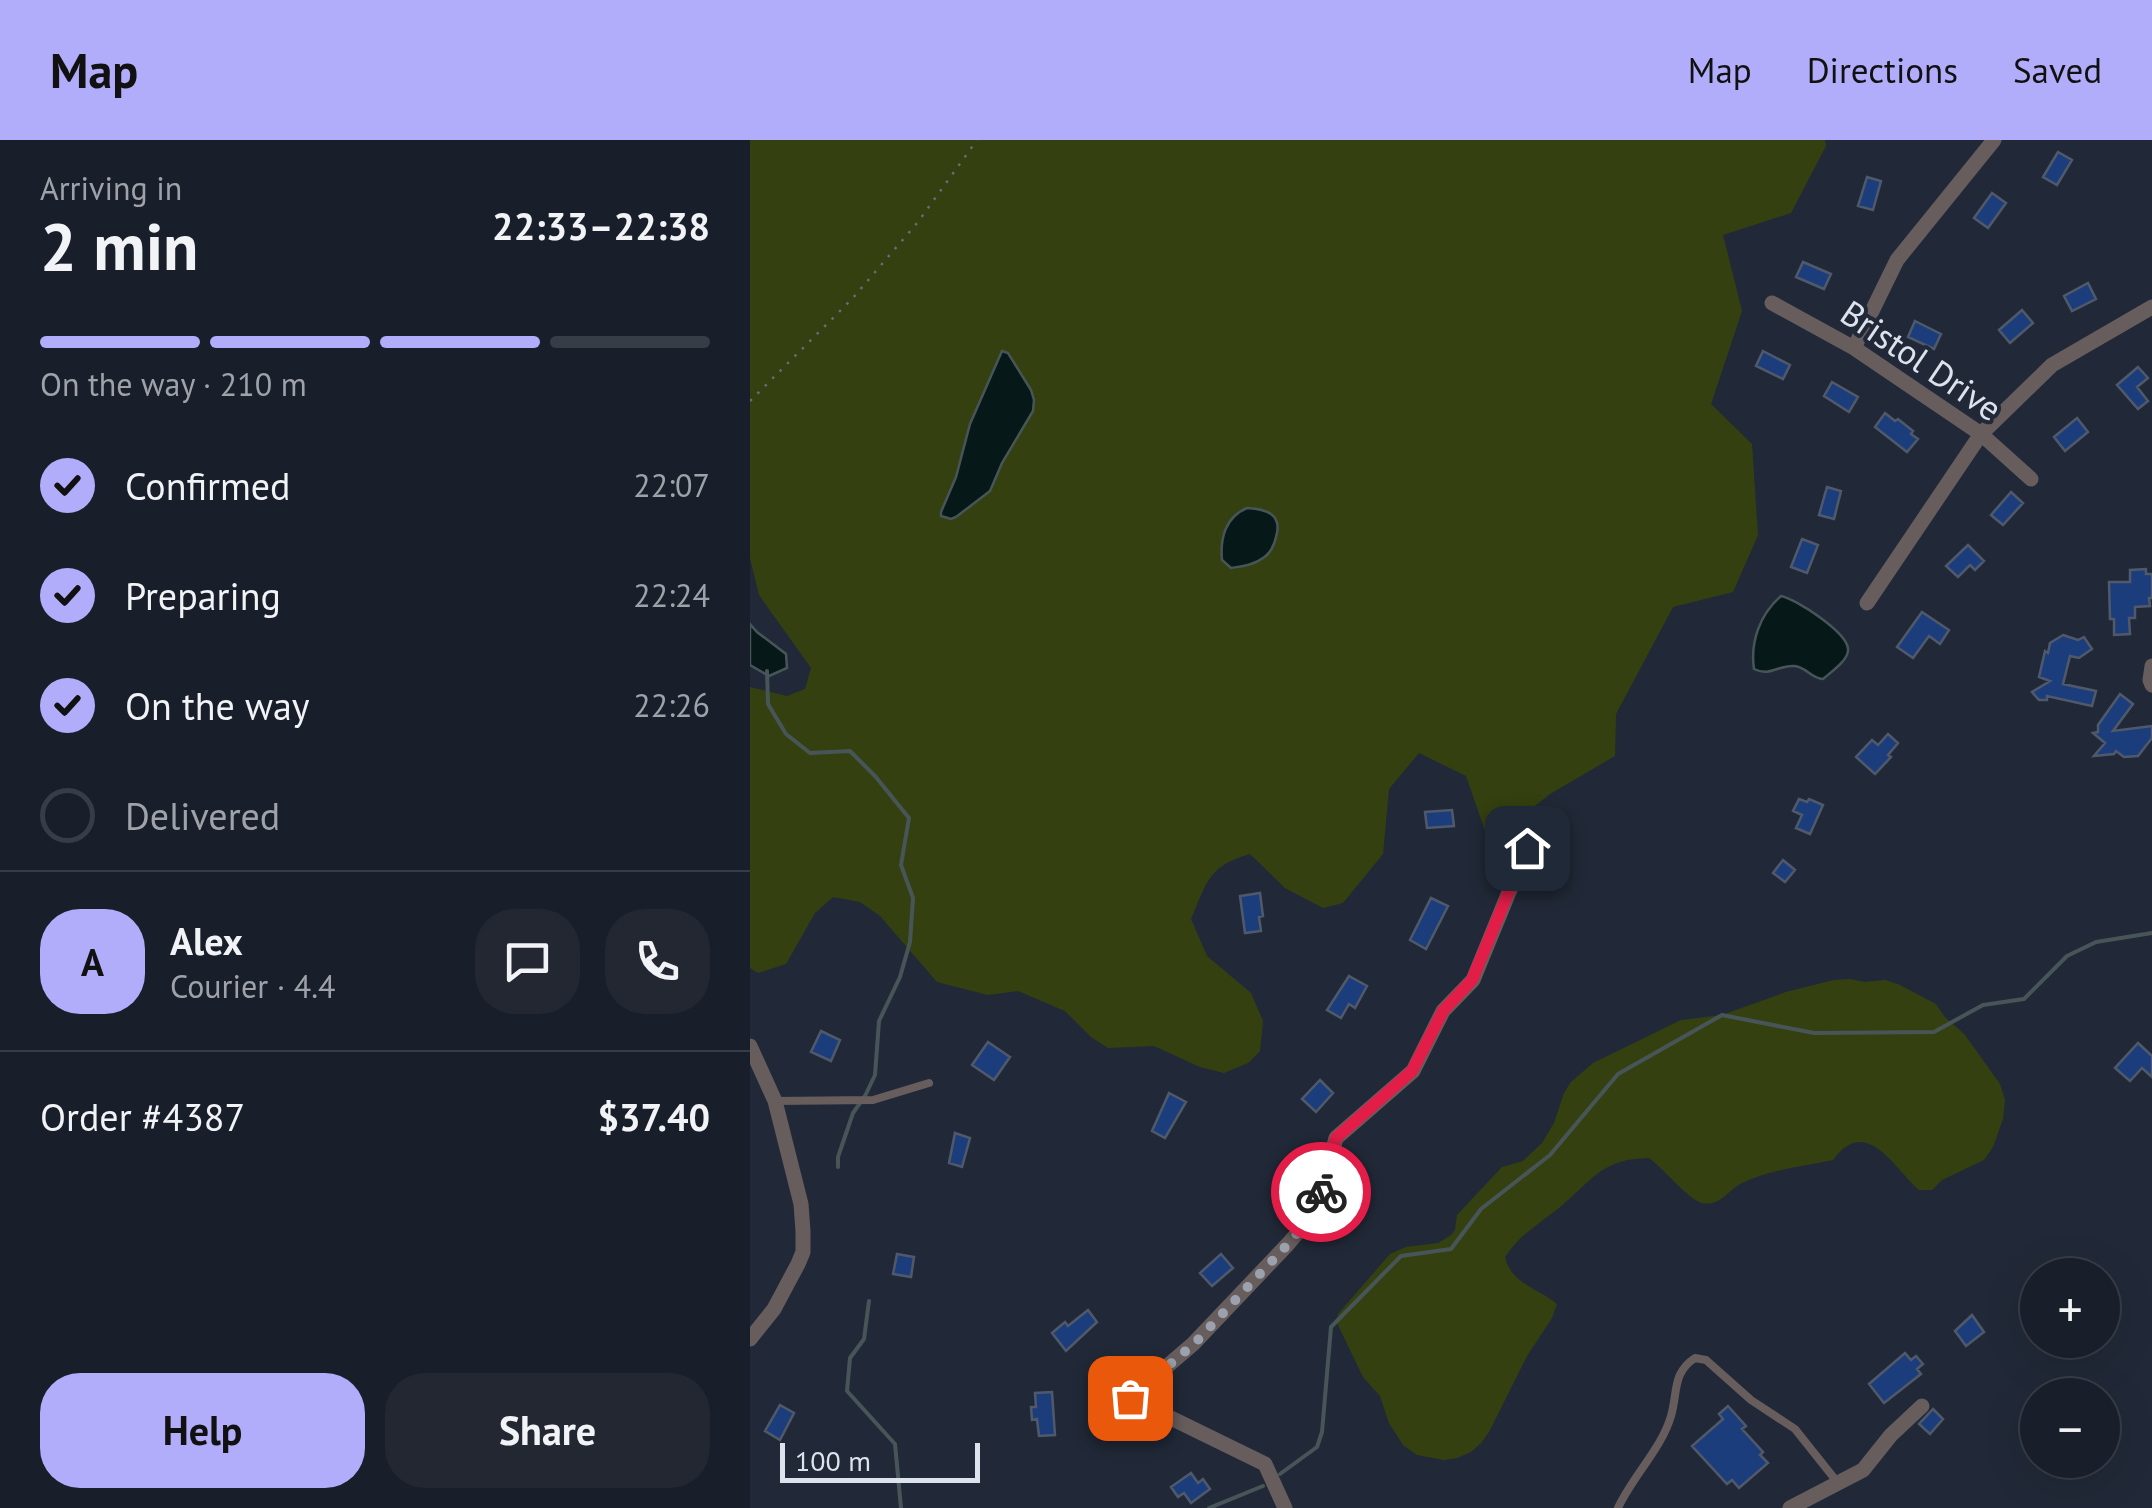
<!DOCTYPE html>
<meta charset="utf-8">
<style>
:root{--surface:#191f2a;--page:#222732;--text:#f1f3f6;--muted:#9fa2a8;--line:#373d47;--accent:#b1adfa}
body{margin:0;font-family:"PT Sans",sans-serif;background:var(--page);color:var(--text);height:100vh;display:flex;flex-direction:column;font-size:38px;white-space:nowrap}
*{box-sizing:border-box;margin:0}
p{font-size:32px;color:var(--muted)}
.icon{flex:none;width:55px;height:55px;fill:none;stroke:currentColor;stroke-width:2;stroke-linecap:round;stroke-linejoin:round}
.map{position:relative;flex:1;overflow:hidden}
.side{display:flex;flex-direction:column;background:var(--surface);width:750px}
.side>*{flex:none}
.controls{position:absolute;left:1270px;top:1118px;display:grid;gap:20px}
.controls a{display:grid;place-items:center;width:100px;height:100px;border-radius:50%;background:var(--surface);box-shadow:0 10px 40px #0002,0 0 0 2px var(--line);font-size:50px}
.scale{position:absolute;left:30px;bottom:25px;width:200px;box-sizing:border-box;padding-left:10px;border:5px solid #dde3ed;border-top:0;font-size:28px;line-height:35px;white-space:nowrap;color:#dde3ed;-webkit-text-stroke:8px #212938;paint-order:stroke}
.pin{position:absolute;display:grid;place-items:center;width:85px;height:85px;color:#fff;margin:-42px;border-radius:20px;box-shadow:0 5px 15px #0006}
.courier{position:absolute;display:grid;place-items:center;width:100px;height:100px;margin:-50px;border:8px solid #e11d48;border-radius:50%;background:#fff;color:#222;box-shadow:0 2px 12px #0007}
.overview em{font-style:normal;font-weight:700}
.overview div{display:flex;flex-direction:column-reverse}
.overview{display:flex;align-items:center;justify-content:space-between;height:170px;padding:0 40px}
h1{font-size:65px;font-weight:700;line-height:75px}
.bar{display:grid;grid-template-columns:repeat(4,1fr);gap:15px 10px;align-content:center;height:120px;padding:0 40px}
.bar i{height:12px;border-radius:8px;background:var(--line)}
.bar .current{background:var(--accent)}
.bar p{grid-column:span 4}
.line{display:flex;align-items:center;gap:25px;padding:0 40px;border-top:2px solid var(--line)}
.line div{flex:1}
.round{display:grid;place-items:center;flex:none;width:105px;height:105px;border-radius:40px;background:var(--page)}
ol{padding:0 40px;list-style:none}
li{display:flex;align-items:center;gap:30px;height:110px}
li p{margin-inline-start:auto}
li .icon{padding:10px;border-radius:50%;background:var(--accent);color:#111;stroke-width:4}
li:last-child{color:var(--muted)}
li i{width:55px;height:55px;border:5px solid var(--line);border-radius:50%}
.action{display:flex;gap:20px;margin-top:auto;padding:20px 40px}
.action a{flex:1;height:115px;border-radius:40px;background:var(--accent);color:#111;font-size:40px;font-weight:700;line-height:115px;text-align:center}
.action a+a{background:var(--page);color:var(--text)}
header{display:flex;align-items:center;gap:60px;box-sizing:border-box;height:140px;padding:0 50px;background:var(--accent);color:#111}
header strong{font-size:48px}
nav{display:flex;gap:55px;margin-inline-start:auto;font-size:35px}
main{display:flex;flex:1;min-height:0}
.map>svg:first-child{display:block}
.green{fill:#354010}
.water{fill:#071818;stroke:#475558;stroke-width:2.5}
.lines{fill:none;stroke-linecap:round;stroke-linejoin:round}
.stream{stroke:#475558;stroke-width:4}
.building{fill:#1c3d7c;stroke:#50596a;stroke-width:2.5}
.path{stroke:#656c7a;stroke-width:2.5;stroke-dasharray:2.5 8;stroke-linecap:butt}
.lane{stroke:#675d5d;stroke-width:8}
.street{stroke:#675d5d;stroke-width:15}
.done{stroke:#9ba2ae;stroke-width:10;stroke-dasharray:0 18}
.route{stroke:#e11d48;stroke-width:12}
.labels{text-anchor:middle;stroke-width:8;stroke-linejoin:round;paint-order:stroke}
.street-label{font-size:35px;fill:#dde3ed;stroke:#212938}
</style>
<header>
<strong>Map</strong>
<nav><a>Map</a><a>Directions</a><a>Saved</a></nav>
</header>
<main>
<section class="side">
<div class="overview"><div><h1>2 min</h1><p>Arriving in</p></div><em>22:33–22:38</em></div>
<div class="bar"><i class="current"></i><i class="current"></i><i class="current"></i><i></i><p>On the way · 210 m</p></div>
<ol>
<li><svg class="icon" aria-label="check" viewBox="0 0 24 24"><path d="M5 12l5 5 9-10"/></svg>Confirmed<p>22:07</p></li>
<li><svg class="icon" aria-label="check" viewBox="0 0 24 24"><path d="M5 12l5 5 9-10"/></svg>Preparing<p>22:24</p></li>
<li><svg class="icon" aria-label="check" viewBox="0 0 24 24"><path d="M5 12l5 5 9-10"/></svg>On the way<p>22:26</p></li>
<li><i></i>Delivered</li>
</ol>
<div class="line" style="height:180px"><b class="round" style="background:var(--accent);color:#111">A</b><div><b>Alex</b><p>Courier · 4.4</p></div><a class="round"><svg class="icon" aria-label="chat" viewBox="0 0 24 24"><path d="M4 5h16v11H9l-5 4z"/></svg></a><a class="round"><svg class="icon" aria-label="phone" viewBox="0 0 24 24"><path d="M5 4h4l2 5-3 2q2 4 5 5l2-3 5 2v4C11 20 4 13 5 4z"/></svg></a></div>
<div class="line" style="height:130px"><div>Order #4387</div><b>$37.40</b></div>
<div class="action"><a>Help</a><a>Share</a></div>
</section>
<div class="map">
<svg width="1402" height="1368" viewBox="0 0 1402 1368">
<rect width="100%" height="100%" fill="#212938"/>
<path class="green" d="M0 0H1075L1076 6 1041 73 973 95 992 171 961 264 1002 304 1008 395 983 452 923 467 866 574 865 616 800 654 739 702 716 636 669 613 639 649 633 714 593 763 573 768 535 748 500 714C458 726 457 742 441 779L457 816 501 853 513 881 510 911 498 923 474 933 450 927 404 906 358 908 341 897 315 871 268 851 238 855 187 842 130 776 110 762 83 757 65 773 36 824 8 833 0 828V547L37 556 55 549 61 528 9 455 0 418Z
M1100 839 1115 842 1135 840 1148 844 1186 864 1194 876 1215 895 1250 944 1255 960 1253 979 1243 1007 1234 1020 1192 1040 1182 1050H1169C1144 1028 1116 974 1083 1020 1052 1027 1020 1029 992 1043 978 1050 970 1067 952 1063 938 1059 913 1028 899 1018 850 1019 843 1040 809 1068 789 1084 770 1094 755 1117 761 1144 788 1148 807 1164L802 1178 777 1216 739 1292 731 1303 721 1312 707 1318 694 1320 667 1315 653 1305 639 1283 630 1256 613 1237 586 1181 588 1174 640 1114 656 1107 688 1103 701 1095 705 1090 707 1075 752 1027 773 1021 792 1003 804 983 814 953 821 942 843 923 931 880 972 875 1036 852 1084 840Z"/>
<path class="water" d="M252 211 258 213 281 250 284 260 283 271 252 323 240 351 206 377 201 379 191 376V372L206 337 220 284Z
M497 368C516 369 533 374 526 397 524 406 521 413 513 418 504 425 492 426 481 428L472 420C470 399 475 377 497 368Z
M1031 456C1046 459 1097 492 1098 509 1099 520 1081 532 1073 539 1060 538 1057 527 1044 526 1028 525 1020 537 1004 529 1000 502 1010 474 1031 456Z
M0 484 7 492 36 514 37 528 19 536 0 525Z"/>
<g class="lines">
<path class="stream" d="M17 531 18 564 36 594 60 613 100 611 125 636 159 678 151 725 163 758 160 802 150 837 129 881 125 935 115 956 103 973 88 1017V1027
M119 1161 114 1199 100 1218 97 1251 145 1304 151 1368
M530 1334 567 1307 572 1292 581 1187 651 1116 701 1109 731 1069 800 1015 868 934 972 875 1064 893 1184 892 1233 865 1274 859 1317 816 1346 802 1402 793
M459 1368 513 1346"/>
</g>
<path class="building" d="M1308 12 1322 20 1307 45 1293 37Z
M1117 37 1131 41 1123 70 1108 66Z
M1242 53 1256 63 1238 88 1224 78Z
M1053 122 1081 134 1074 149 1046 137Z
M1338 143 1346 159 1322 171 1314 156Z
M1272 170 1283 183 1260 203 1249 190Z
M1165 181 1191 194 1184 209 1158 197Z
M1013 211 1040 225 1033 239 1006 226Z
M1388 227 1398 238 1387 247 1398 261 1388 269 1367 245Z
M1082 242 1108 257 1099 272 1074 256Z
M1135 273 1145 281 1148 279 1163 291 1161 294 1168 299 1157 312 1125 287Z
M1327 278 1338 292 1315 311 1304 297Z
M1077 347 1091 351 1084 379 1069 375Z
M1261 352 1273 363 1253 385 1241 375Z
M1052 399 1068 405 1057 433 1041 427Z
M1218 405 1234 421 1225 430 1220 425 1208 437 1196 426Z
M1396 429V434H1402V458H1399L1400 466 1385 467V478H1379L1380 494 1364 495V479H1360L1359 442H1380V430Z
M1172 472 1199 490 1190 504 1179 496 1163 518 1147 507Z
M1313 495 1328 500 1334 497 1342 509 1329 518 1320 516 1313 544 1346 551 1342 566 1297 556V560H1289L1282 552 1300 541 1289 537 1295 511 1298 513 1300 503Z
M1370 554 1383 564 1363 591 1402 586V598L1388 616 1374 617 1366 611 1364 614 1344 616 1355 603 1343 593 1348 592V585Z
M1138 594 1148 603 1138 615 1141 617 1125 634 1106 617 1122 600 1128 605Z
M1049 659 1057 662 1059 659 1073 665 1060 694 1046 688 1052 675 1043 671Z
M702 670 704 686 677 688 675 672Z
M1033 720 1045 730 1035 742 1023 733Z
M510 753 513 776 509 777 511 791 495 793 490 756Z
M681 758 698 766 676 809 660 800Z
M599 836 617 846 605 868 599 864 591 878 577 870Z
M71 891 90 900 81 921 61 912Z
M238 902 260 917 244 940 222 925Z
M1388 903 1402 916V937L1392 928 1380 941 1365 928Z
M570 940 583 953 566 972 552 959Z
M419 953 436 962 415 998 402 991Z
M205 993 220 998 212 1027 199 1023Z
M147 1114 164 1117 161 1137 143 1134Z
M471 1114 483 1128 462 1146 450 1133Z
M338 1170 347 1182 316 1211 302 1193 315 1182 318 1186Z
M1222 1175 1234 1192 1216 1206 1205 1191Z
M1155 1213 1161 1220 1166 1216 1173 1224 1167 1229 1171 1234 1134 1263 1119 1244Z
M302 1252 305 1295 289 1296 287 1279 282 1280 281 1267H286L285 1253Z
M30 1265 44 1273 30 1300 15 1291Z
M978 1266 996 1286 992 1289 1013 1312 1010 1315 1018 1323 989 1348 982 1340 977 1344 942 1306 973 1279 969 1274Z
M1183 1269 1193 1279 1180 1294 1169 1284Z
M441 1333 448 1343 453 1339 460 1349 441 1363 434 1353 428 1357 421 1347Z"/>
<g class="lines">
<path class="path" d="M0 261 102 159 168 82 227 0"/>
<path class="lane" d="M25 961 123 960 179 943
M868 1368C882 1337 912 1308 921 1276 928 1252 922 1233 945 1218L956 1220 1001 1260 1045 1289 1088 1343"/>
<path class="street" d="M1022 163 1104 208 1231 294 1281 339
M1104 208 1147 120 1244 0
M1117 463 1231 294 1302 225 1402 167
M1402 526 1400 540 1402 545
M0 906 25 961 51 1064 53 1091V1112L48 1124 24 1169 0 1199
M535 1368 515 1324 380 1258 443 1204 538 1104 566 1071 586 998 663 931 693 871 723 840 777 708
M1040 1368 1113 1330 1141 1295 1172 1266"/>
</g>
<g class="lines">
<path class="done" d="M380 1258 444 1204 538 1104 566 1071 571 1052"/>
<path class="route" d="M571 1052 586 998 662 931 693 871 722 840 777 708"/>
</g>
<g class="labels">
<g class="street-label">
<text transform="translate(1171 221) rotate(34)" y="12">Bristol Drive</text>
</g>
</g>
</svg>
<div class="controls">
<a>+</a>
<a>−</a>
</div>
<div class="scale">100 m</div>
<div class="pin" style="left:380px;top:1258px;background:#ea580c"><svg class="icon" aria-label="bag" viewBox="0 0 24 24"><path d="M5 8h14l-1 12H6zM9 8a3 3 0 0 1 6 0"/></svg></div>
<div class="pin" style="left:777px;top:708px;background:#1f2937"><svg class="icon" aria-label="home" viewBox="0 0 24 24"><path d="M3 11l9-7 9 7M6 9v11h12V9"/></svg></div>
<div class="courier" style="left:571px;top:1052px"><svg class="icon" aria-label="bike" viewBox="0 0 24 24"><circle cx="6" cy="16" r="4"/><circle cx="18" cy="16" r="4"/><path d="M6 16l4-8h5l3 8M10 8l3 8H6M13 5h3"/></svg></div>
</div>
</main>
